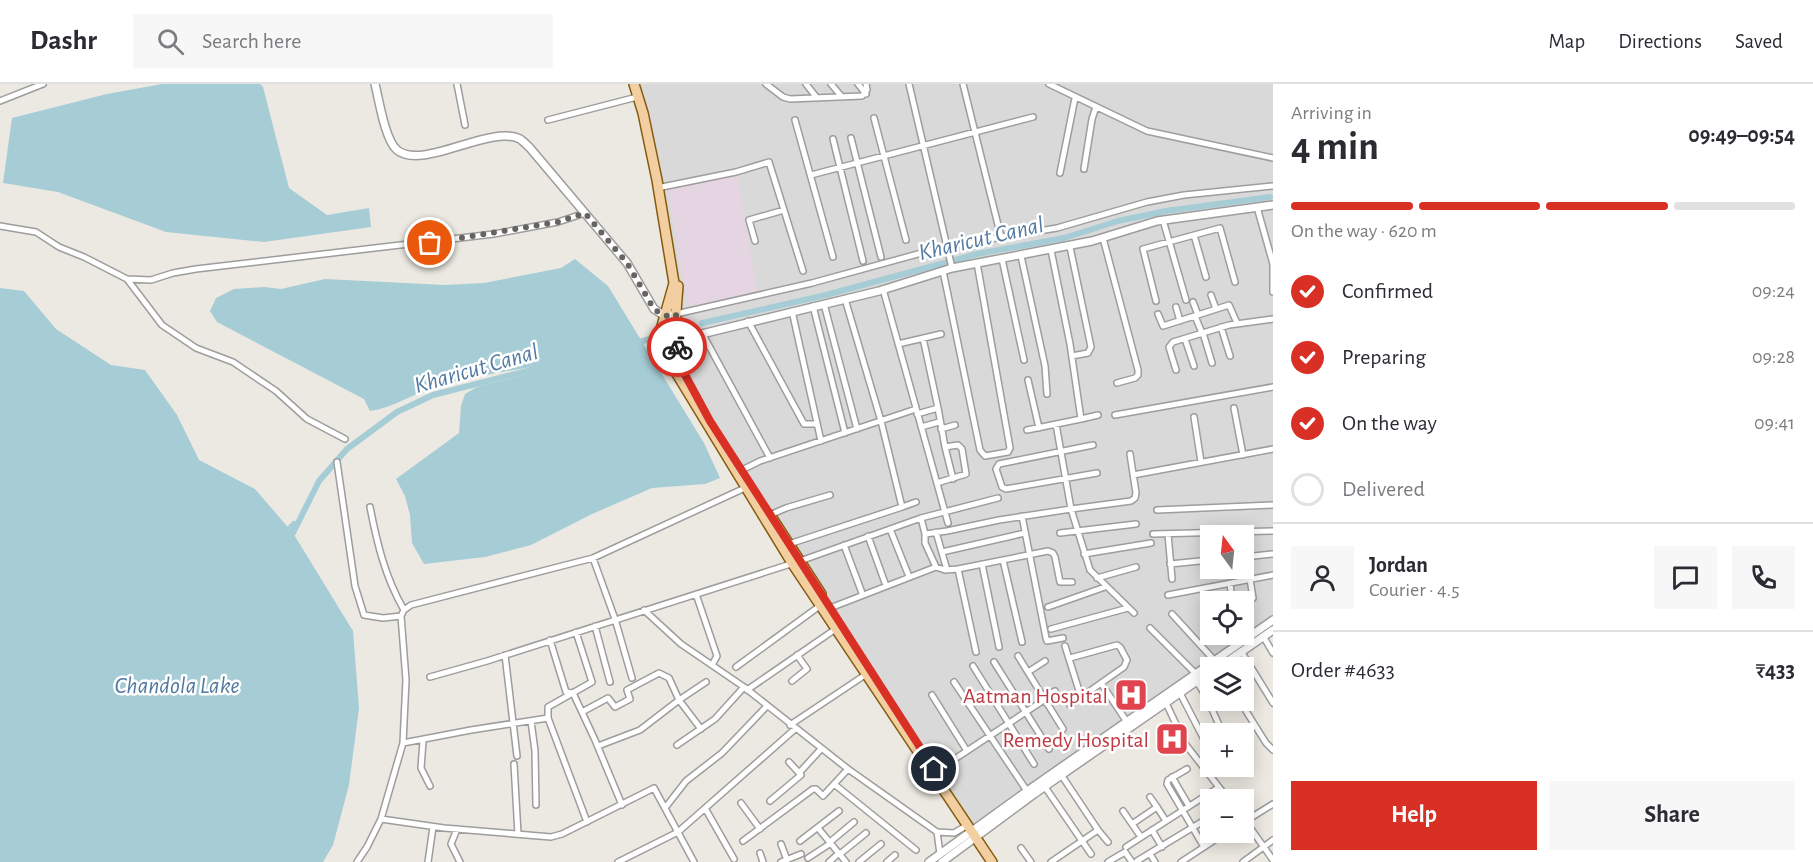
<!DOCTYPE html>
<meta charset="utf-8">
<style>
:root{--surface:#fff;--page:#f7f7f7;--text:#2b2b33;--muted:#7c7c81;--line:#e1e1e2;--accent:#d93025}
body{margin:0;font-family:"Alegreya Sans",sans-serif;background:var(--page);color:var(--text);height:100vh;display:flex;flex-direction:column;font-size:22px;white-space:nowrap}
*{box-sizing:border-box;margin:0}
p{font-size:20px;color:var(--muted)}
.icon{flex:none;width:33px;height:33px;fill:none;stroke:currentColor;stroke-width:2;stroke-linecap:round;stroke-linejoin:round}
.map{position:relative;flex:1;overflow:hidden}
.details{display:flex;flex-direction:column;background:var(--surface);width:540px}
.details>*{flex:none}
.needle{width:39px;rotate:345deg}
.tools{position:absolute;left:1200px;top:441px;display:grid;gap:12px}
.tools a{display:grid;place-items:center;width:54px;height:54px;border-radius:0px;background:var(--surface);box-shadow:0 3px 15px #0003;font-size:30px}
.pin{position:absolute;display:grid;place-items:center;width:51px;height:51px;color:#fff;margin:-26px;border:3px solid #fff;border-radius:50%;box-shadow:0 2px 6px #0007}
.courier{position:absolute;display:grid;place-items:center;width:60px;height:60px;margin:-30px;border:4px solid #d93025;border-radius:50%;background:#fff;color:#222;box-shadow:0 2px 8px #0007}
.head em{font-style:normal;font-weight:700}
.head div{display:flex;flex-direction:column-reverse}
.head{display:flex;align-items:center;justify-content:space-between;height:102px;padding:0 18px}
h1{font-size:39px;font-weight:700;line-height:45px}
.bar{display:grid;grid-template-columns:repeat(4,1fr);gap:9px 6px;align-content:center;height:72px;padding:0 18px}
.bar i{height:8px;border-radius:4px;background:var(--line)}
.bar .selected{background:var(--accent)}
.bar p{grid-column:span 4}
.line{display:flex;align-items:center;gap:15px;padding:0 18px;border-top:2px solid var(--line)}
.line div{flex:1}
.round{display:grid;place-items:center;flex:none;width:63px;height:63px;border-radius:0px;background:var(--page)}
ol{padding:0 18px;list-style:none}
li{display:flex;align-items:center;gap:18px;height:66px}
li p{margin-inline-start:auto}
li .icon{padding:6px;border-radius:50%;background:var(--accent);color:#fff;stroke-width:4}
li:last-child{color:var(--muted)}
li i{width:33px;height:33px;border:3px solid var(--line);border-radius:50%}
.cta{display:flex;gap:12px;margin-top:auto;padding:12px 18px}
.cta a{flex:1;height:69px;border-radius:0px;background:var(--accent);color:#fff;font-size:24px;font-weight:700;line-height:69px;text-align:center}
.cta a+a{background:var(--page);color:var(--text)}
header{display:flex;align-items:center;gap:36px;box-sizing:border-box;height:84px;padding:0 30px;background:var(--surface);border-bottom:2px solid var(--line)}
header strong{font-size:28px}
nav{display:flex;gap:33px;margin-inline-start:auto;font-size:21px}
.search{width:420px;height:54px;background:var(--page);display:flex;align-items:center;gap:15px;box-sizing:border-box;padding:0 21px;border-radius:0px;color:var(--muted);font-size:22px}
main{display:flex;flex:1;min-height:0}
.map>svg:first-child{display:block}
.residential{fill:#dad9d9;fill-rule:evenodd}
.industrial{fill:#e5d5e2}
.water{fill:#a6ccd6}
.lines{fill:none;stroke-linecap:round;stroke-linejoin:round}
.canal{stroke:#a6ccd6;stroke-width:6}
.minor-casing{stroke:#9d9d9d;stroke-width:8}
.tertiary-casing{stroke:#9d9d9d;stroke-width:10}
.primary-casing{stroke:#855c0e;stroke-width:12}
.minor{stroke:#fff;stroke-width:5}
.tertiary{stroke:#fff;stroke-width:7}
.primary{stroke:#f2cea1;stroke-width:9}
.done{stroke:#656461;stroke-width:6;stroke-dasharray:0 10.8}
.route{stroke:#d93025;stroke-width:8}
.labels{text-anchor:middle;stroke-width:5;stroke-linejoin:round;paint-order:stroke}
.health-label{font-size:22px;fill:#be3a42;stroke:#fff;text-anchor:end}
.water-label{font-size:24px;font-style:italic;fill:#527aa1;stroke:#fff}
</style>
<header>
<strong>Dashr</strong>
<div class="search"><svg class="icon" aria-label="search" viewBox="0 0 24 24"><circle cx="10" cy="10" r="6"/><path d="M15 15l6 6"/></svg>Search here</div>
<nav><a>Map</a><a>Directions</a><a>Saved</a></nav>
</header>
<main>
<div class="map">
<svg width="1273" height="778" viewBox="0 0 1273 778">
<rect width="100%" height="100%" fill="#ece9e2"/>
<path class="residential" d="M634 0H1273V550L1222 583 1210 584V591L971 749 867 590 661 257 668 222 671 174ZM1210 452H1244V484H1210ZM1210 518H1244V550H1210Z"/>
<path class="industrial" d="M737 90 757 207 693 222 687 219 667 102Z"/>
<path class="water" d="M162 0H260L263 3 289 104 327 131 369 124 371 143 264 158 166 148 58 108 3 99 12 34 107 10Z
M575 175 608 202 704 359 720 394 705 400 652 404 592 430 531 461 485 473 424 480 412 459 410 431 405 412 396 395 459 349 461 322 465 310 477 303 543 286V281C507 287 470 293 434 303 412 310 393 324 370 327L364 315 217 238 210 227 216 214 234 205 264 203 281 205 325 195 445 201 484 199 561 184Z
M0 204 24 207 56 245 111 281 145 286 177 331 199 376 255 405 293 449 353 547 359 624 349 701 333 761 323 778H0Z"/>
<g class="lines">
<path class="canal" d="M702 239 826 211 977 170 1064 154 1118 137 1166 127 1270 113
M636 259 650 255
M285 449 294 440 293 449 319 397 347 365 397 328 433 311 551 281"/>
<defs>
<path id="minor" d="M457 0 465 41
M766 0 783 13 790 15 862 12 867 6 866 0
M806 0 817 14
M831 0 842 13
M858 0 866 10
M909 0 952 184
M963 0 1001 153
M1049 0 1147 47 1273 74
M0 17 43 0
M874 34 906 156
M548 36 637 13
M795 36 833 173
M851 54 881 173
M833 55 863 177
M1084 85 1092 35 1096 23
M1060 89 1075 14
M811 91 1033 33
M662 103 736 88 769 78 803 187
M1257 123 1273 180V208
M1163 136 1186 216
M0 142 36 148 59 163 84 173 127 195
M1194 151 1206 193
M1103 154 1138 286V291L1135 294 1117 299
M755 157 749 136 784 126
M1070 163 1091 263 1088 269 1072 272
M1051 166 1070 260 1081 335 1098 331
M1021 172 1045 282 1047 310
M1002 175 1024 276
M943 187 980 366 985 372 1008 368 1010 364 977 179
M883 205 948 439
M1211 211 1216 225
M1156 217 1143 165 1220 144 1235 198
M1193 218 1198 231
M824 220 857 345
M813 222 845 349
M1176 223 1180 237
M792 227 821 357
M676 230 812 199 947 162 1057 144 1147 118 1184 111 1273 102
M1158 230 1163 242 1229 221 1237 239
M1195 232 1202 249
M748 237 804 340H817
M1221 243 1230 272
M702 249 770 374
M1203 249 1212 279
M923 254 938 324
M1185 255 1194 282
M898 260 941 250
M1176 286 1169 263 1173 258 1229 241 1273 235
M1028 296 1039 344
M1234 324 1243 371
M917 330 938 324 945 363 958 361 962 365 966 390 937 399
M1115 331 1273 303
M1194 333 1201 378
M921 343 939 338
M941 345 955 341
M1027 346 1081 335
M345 355 307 335 276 307 233 278 196 264 162 241 127 195 151 196 173 189 196 185 494 150 558 138 585 129
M1093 361 999 380 996 385 1002 403 1006 405 1097 389
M945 363 953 395
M1130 370 1136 409 1135 414 1131 417 1071 425 1090 486 1134 529
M337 378 355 502 364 531 383 534 401 532
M740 387 760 377 916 325
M1133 391 1273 365
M370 423C377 459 385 493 404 526
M902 423 916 418
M1157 426 1273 421
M770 431 786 424 830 411
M1022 432 1046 554 1047 557 1063 554
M921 434 998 414
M890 445 908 490
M936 448 947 486
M1060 449 1136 440
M925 450V459L936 483 945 486 958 485 1048 467 1053 469 1055 473 1060 498H1072
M1153 450 1273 447
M1168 450 1172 495
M868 452 885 499
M789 460 902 423 881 337 845 215
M844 461 862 509
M942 468 1025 449
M1084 470 1151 459
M1244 473 1273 470
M593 474 615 535 632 594
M1003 476 1022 558
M982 480 999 563
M1170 480 1210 476
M958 485 976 568
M1097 494 1136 483
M1250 495 1253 514
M1230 499 1232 517
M696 510 717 572 712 581
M1168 511 1273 491
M1048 523 1105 503
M830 524 936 483
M644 526 681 560 744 603 848 685 937 748 940 770
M1172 530 1215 577
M595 542 610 598
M1150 544 1196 590
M1051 545 1128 524
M576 548 592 598 548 623V634L587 738
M1263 552 1273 569
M550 556 566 608 573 609 595 656 622 721
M1065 562 1081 613
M1241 567 1273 619
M505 571 517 672
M1018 572 1063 645
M1070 574 1117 561 1120 563 1127 576 1124 583 1070 621
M994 578 1049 665
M973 582 1034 680
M736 583 821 521
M1028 588 1045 577
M430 593 487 577 800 477 921 434 925 450 947 447 999 436 1071 425 1056 340
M792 597 807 585 797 571
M954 598 1027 707
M1197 598 1207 614 1223 650
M1101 599 1127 638
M747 606 837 544
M1180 609 1210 667
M932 611 967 667
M1043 614 1055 607
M1165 617 1186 661 1229 716
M1246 627 1266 659 1273 666
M582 628 608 614 615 623 630 615 627 606 659 589 669 594 679 616 701 645
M531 637 535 667 536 721
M790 641 871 587
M423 657 421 684 430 702
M403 659 471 646 548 634
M677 661 715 635 744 603
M598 662 640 646 679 616 706 598
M514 680 518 750
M1187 685 1168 696 1167 700 1204 763
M800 688 821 665
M932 690 1044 616
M1172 693 1189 722
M834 700 916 766
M1045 703 1091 770
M1150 713 1157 723
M770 717 801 691 789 678
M741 719 760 745
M665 724 686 697 722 669 767 622
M705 724 734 775
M1123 727 1132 740
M381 735 444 744 551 753 562 750 654 704 694 778
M1244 735 1273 776
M1244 738 1273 720
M818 744 846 778
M457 745 451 760 460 778
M1098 746 1108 758
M1152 746 1162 763
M937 748 954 749 966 742
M1141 753 1132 740 1157 723 1166 737
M743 757 813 705H816L823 712 848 685
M800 757 839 727
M830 758 854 738
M781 760 787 776
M1126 763 1219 703
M1021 764 1031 778
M760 769 763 778
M840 770 866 749
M1150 770 1155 778
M808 774 831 759
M1137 777 1210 733
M357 778 367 763 381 735 403 659 406 596 401 532 404 526 411 521 593 474 747 403
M428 778 433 743
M618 778 678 748 795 645
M781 778 801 770
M829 778 839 769
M859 778 881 760
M887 778 895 771
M1051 778 1098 746 1062 692
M1108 778 1125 768 1132 778
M1181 778 1227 748
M1243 778 1273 756"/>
<path id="tertiary" d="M375 0C379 16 385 56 397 66 423 87 490 40 520 55 523 57 527 61 530 64L627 179 654 225 665 232 676 230
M661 257 677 256 879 207 952 184 1092 157 1157 137 1273 121
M1218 584 1273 546
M929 778 1030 705 1273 536
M942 778 1034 710 1210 588"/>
<path id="primary" d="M634 0 643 29 657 96 674 199 660 249 666 272 792 479 992 778
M678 202C676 225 672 267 681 286
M770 431 821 510"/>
</defs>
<use href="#minor" class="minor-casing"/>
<use href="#tertiary" class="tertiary-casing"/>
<use href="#primary" class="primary-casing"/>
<use href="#minor" class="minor"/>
<use href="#tertiary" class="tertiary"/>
<use href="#primary" class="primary"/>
</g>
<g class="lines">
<path class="done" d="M430 159 558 138 585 129 627 179 654 225 665 232 676 230 677 263"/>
<path class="route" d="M677 263V276L710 337 934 685"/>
</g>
<defs>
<symbol id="hospital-square" viewBox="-11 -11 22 22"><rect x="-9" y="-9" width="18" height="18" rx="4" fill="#e0444e" stroke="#fff"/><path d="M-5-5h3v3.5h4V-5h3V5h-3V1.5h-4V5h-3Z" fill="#fff"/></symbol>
</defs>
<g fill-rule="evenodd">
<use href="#hospital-square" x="1112" y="592" width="38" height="38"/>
<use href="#hospital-square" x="1153" y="636" width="38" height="38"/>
</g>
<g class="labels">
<g class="health-label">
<text x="1108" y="619">Aatman Hospital</text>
<text x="1149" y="663">Remedy Hospital</text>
</g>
<g class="water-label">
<text transform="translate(981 154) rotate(-13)" y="8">Kharicut Canal</text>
<text transform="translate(476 284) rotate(-16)" y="8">Kharicut Canal</text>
<text x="177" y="609">Chandola Lake</text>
</g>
</g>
</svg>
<div class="tools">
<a><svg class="needle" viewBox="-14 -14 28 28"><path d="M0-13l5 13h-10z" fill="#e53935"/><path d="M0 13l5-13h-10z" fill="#7c7c81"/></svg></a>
<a><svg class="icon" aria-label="locate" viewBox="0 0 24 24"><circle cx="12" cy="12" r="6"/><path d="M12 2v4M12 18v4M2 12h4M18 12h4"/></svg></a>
<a><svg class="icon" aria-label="layers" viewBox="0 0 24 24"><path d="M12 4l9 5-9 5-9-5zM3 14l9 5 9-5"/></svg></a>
<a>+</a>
<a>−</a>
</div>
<div class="pin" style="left:430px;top:159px;background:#ea580c"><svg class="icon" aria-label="bag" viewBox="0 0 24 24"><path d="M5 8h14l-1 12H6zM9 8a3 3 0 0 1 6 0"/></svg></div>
<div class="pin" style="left:934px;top:685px;background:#1f2937"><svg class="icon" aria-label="home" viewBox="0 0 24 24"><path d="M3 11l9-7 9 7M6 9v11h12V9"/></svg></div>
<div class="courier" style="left:677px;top:263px"><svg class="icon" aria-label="bike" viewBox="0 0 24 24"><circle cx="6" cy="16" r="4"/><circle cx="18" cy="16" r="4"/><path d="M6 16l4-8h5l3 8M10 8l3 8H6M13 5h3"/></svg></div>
</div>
<section class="details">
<div class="head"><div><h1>4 min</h1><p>Arriving in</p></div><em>09:49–09:54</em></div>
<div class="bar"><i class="selected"></i><i class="selected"></i><i class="selected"></i><i></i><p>On the way · 620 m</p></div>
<ol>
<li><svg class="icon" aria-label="check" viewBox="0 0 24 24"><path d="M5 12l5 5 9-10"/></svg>Confirmed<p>09:24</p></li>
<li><svg class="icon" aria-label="check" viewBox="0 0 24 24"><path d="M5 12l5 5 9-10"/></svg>Preparing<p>09:28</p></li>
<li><svg class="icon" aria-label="check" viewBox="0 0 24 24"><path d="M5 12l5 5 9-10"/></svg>On the way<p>09:41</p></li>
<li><i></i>Delivered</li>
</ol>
<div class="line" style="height:108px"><a class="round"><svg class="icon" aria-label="person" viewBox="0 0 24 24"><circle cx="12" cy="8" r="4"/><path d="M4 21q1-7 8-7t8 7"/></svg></a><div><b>Jordan</b><p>Courier · 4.5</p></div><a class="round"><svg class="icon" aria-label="chat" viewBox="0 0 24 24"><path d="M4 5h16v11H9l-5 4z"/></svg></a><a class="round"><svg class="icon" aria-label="phone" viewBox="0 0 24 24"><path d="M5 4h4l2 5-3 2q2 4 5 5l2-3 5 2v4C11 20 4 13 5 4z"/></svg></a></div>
<div class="line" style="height:78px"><div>Order #4633</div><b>₹433</b></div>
<div class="cta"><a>Help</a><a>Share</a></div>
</section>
</main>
